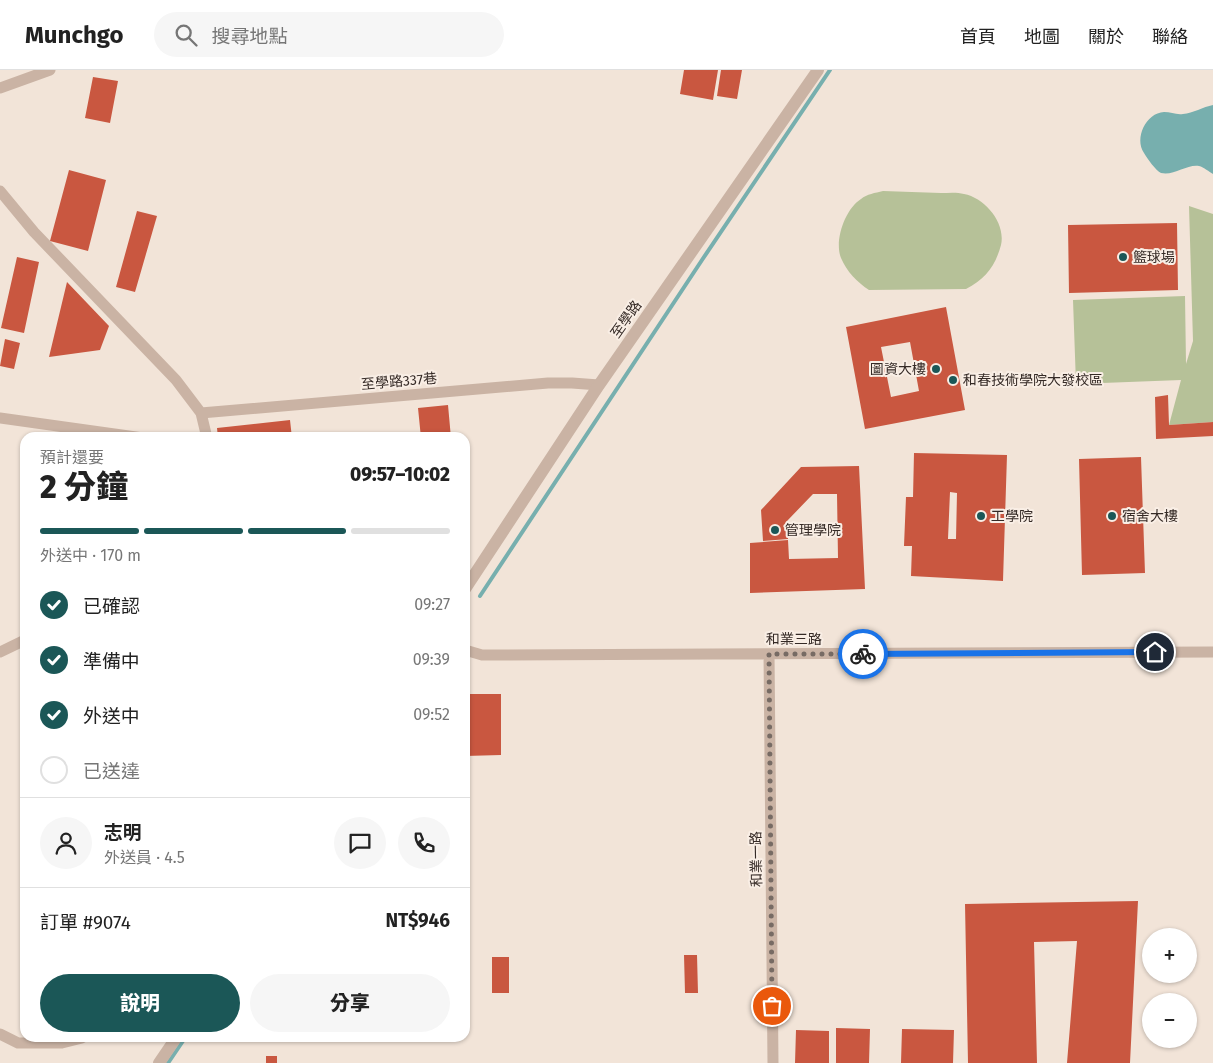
<!DOCTYPE html>
<html lang="zh-TW">
<meta charset="utf-8">
<style>
:root{--surface:#fff;--page:#f6f6f6;--text:#222;--muted:#767676;--line:#e0e0e0;--accent:#1b5757}
body{margin:0;font-family:"Fira Sans","Noto Sans TC",sans-serif;background:var(--page);color:var(--text);height:100vh;display:flex;flex-direction:column;font-size:19px;white-space:nowrap}
*{box-sizing:border-box;margin:0}
p{font-size:16px;color:var(--muted)}
.icon{flex:none;width:28px;height:28px;fill:none;stroke:currentColor;stroke-width:2;stroke-linecap:round;stroke-linejoin:round}
.map{position:relative;flex:1;overflow:hidden}
.drawer{position:absolute;left:20px;top:362px;width:450px;height:610px;display:flex;flex-direction:column;background:var(--surface);border-radius:15px;box-shadow:0 1px 4px #0004}
.drawer>*{flex:none}
.buttons{position:absolute;left:1142px;top:858px;display:grid;gap:10px}
.buttons a{display:grid;place-items:center;width:55px;height:55px;border-radius:50%;background:var(--surface);box-shadow:0 1px 4px #0004;font-size:25px}
.pin{position:absolute;display:grid;place-items:center;width:42px;height:42px;color:#fff;margin:-21px;border:2px solid #fff;border-radius:50%;box-shadow:0 1px 5px #0007}
.courier{position:absolute;display:grid;place-items:center;width:50px;height:50px;margin:-25px;border:4px solid #1a73e8;border-radius:50%;background:#fff;color:#222;box-shadow:0 1px 6px #0007}
.headline em{font-style:normal;font-weight:800}
.headline div{display:flex;flex-direction:column-reverse}
.headline{display:flex;align-items:center;justify-content:space-between;height:85px;padding:0 20px}
h1{font-size:32px;font-weight:800;line-height:38px}
.bar{display:grid;grid-template-columns:repeat(4,1fr);gap:8px 5px;align-content:center;height:60px;padding:0 20px}
.bar i{height:6px;border-radius:4px;background:var(--line)}
.bar .current{background:var(--accent)}
.bar p{grid-column:span 4}
.line{display:flex;align-items:center;gap:12px;padding:0 20px;border-top:1px solid var(--line)}
.line div{flex:1}
.round{display:grid;place-items:center;flex:none;width:52px;height:52px;border-radius:26px;background:var(--page)}
ol{padding:0 20px;list-style:none}
li{display:flex;align-items:center;gap:15px;height:55px}
li p{margin-inline-start:auto}
li .icon{padding:5px;border-radius:50%;background:var(--accent);color:#fff;stroke-width:4}
li:last-child{color:var(--muted)}
li i{width:28px;height:28px;border:2px solid var(--line);border-radius:50%}
.action{display:flex;gap:10px;margin-top:auto;padding:10px 20px}
.action a{flex:1;height:58px;border-radius:30px;background:var(--accent);color:#fff;font-size:20px;font-weight:800;line-height:58px;text-align:center}
.action a+a{background:var(--page);color:var(--text)}
header{display:flex;align-items:center;gap:30px;box-sizing:border-box;height:70px;padding:0 25px;background:var(--surface);border-bottom:1px solid var(--line)}
header strong{font-size:24px}
nav{display:flex;gap:28px;margin-inline-start:auto;font-size:18px}
.search{width:350px;height:45px;background:var(--page);display:flex;align-items:center;gap:12px;box-sizing:border-box;padding:0 18px;border-radius:28px;color:var(--muted);font-size:19px}
.map>svg:first-child{display:block}
.green{fill:#b6c198}
.water{fill:#77afae}
.lines{fill:none;stroke-linecap:round;stroke-linejoin:round}
.stream{stroke:#77afae;stroke-width:4}
.building{fill:#c95740;fill-rule:evenodd}
.minor{stroke:#cab3a4;stroke-width:11}
.tertiary{stroke:#cab3a4;stroke-width:12}
.done{stroke:#776b64;stroke-width:5;stroke-dasharray:0 9}
.route{stroke:#1a73e8;stroke-width:6}
.poi-dot{fill:#1b5757;stroke:#f9eee5;stroke-width:2}
.labels{text-anchor:middle;stroke-width:4;stroke-linejoin:round;paint-order:stroke}
.poi-label{font-size:14px;fill:#352a26;stroke:#f9eee5;text-anchor:start}
.street-label{font-size:14px;fill:#352a26;stroke:#f9eee5}
</style>
<header>
<strong>Munchgo</strong>
<div class="search"><svg class="icon" aria-label="search" viewBox="0 0 24 24"><circle cx="10" cy="10" r="6"/><path d="M15 15l6 6"/></svg>搜尋地點</div>
<nav><a>首頁</a><a>地圖</a><a>關於</a><a>聯絡</a></nav>
</header>
<div class="map">
<svg width="1213" height="993" viewBox="0 0 1213 993">
<rect width="100%" height="100%" fill="#f2e4d8"/>
<path class="green" d="M883 121C902 122 921 122 941 123 948 123 957 122 964 124 985 128 1006 153 1001 175 995 197 985 209 966 219L869 220C857 212 847 202 841 188 834 171 845 139 861 129 867 124 875 123 883 121Z
M1189 136 1213 144V352L1169 355 1181 310 1076 314 1073 230 1185 226 1186 294 1193 271Z"/>
<path class="water" d="M1213 35V104C1209 102 1204 97 1199 96 1187 94 1174 106 1161 103 1156 101 1147 88 1144 83 1134 68 1146 43 1164 42 1171 42 1176 45 1183 44 1193 43 1203 37 1213 35Z"/>
<g class="lines">
<path class="stream" d="M480 526 702 190 830 0
M168 993 185 968"/>
</g>
<path class="building" d="M684 0H718L713 30 680 24Z
M721 0H742L737 29 717 26Z
M93 7 118 11 110 53 85 48Z
M69 100 106 110 88 181 50 171Z
M137 141 157 146 135 222 116 217Z
M1177 153 1178 220 1069 223 1068 155Z
M17 187 39 192 24 263 1 258Z
M67 212 109 256 100 280 49 287Z
M946 237 965 340 865 359 846 257ZM910 272 919 321 891 327 881 277Z
M5 269 20 273 14 299 0 296Z
M1168 325 1169 355 1213 352V366L1156 369 1155 327Z
M448 335 451 368H421L418 338Z
M290 350 292 368H218L217 358Z
M914 383 1007 385 1003 511 911 506 912 476H904L906 427H913ZM950 422 957 423 956 469H948Z
M1141 387 1145 503 1082 505 1079 389Z
M859 396 865 519 750 523V473L788 470 789 489 838 488 837 424H813L787 451 788 469 763 471 761 440 801 397Z
M465 624H501V685L465 686Z
M1138 831 1130 993H1067L1077 871 1034 872 1037 993H968L965 834Z
M684 885H697L698 923H685Z
M492 887H509V923H492Z
M836 958 870 959 869 993H836Z
M902 959 954 960 953 993H901Z
M796 960 829 961V993H795Z
M266 986H277V993H266Z"/>
<g class="lines">
<path class="minor" d="M0 18 50 0
M0 121 34 162 176 310 201 343 207 368
M201 343 548 313H572L599 315
M0 348 143 368
M465 580 482 585 1213 582
M0 582 25 570
M769 584 773 993
M0 964 18 973H62L82 968"/>
<path class="tertiary" d="M465 519 599 315 818 0
M159 993 176 968"/>
</g>
<g class="lines">
<path class="done" d="M772 936 769 584H863"/>
<path class="route" d="M863 584 1155 582"/>
</g>
<g class="poi-dot">
<circle cx="1123" cy="187" r="5"/>
<circle cx="936" cy="299" r="5"/>
<circle cx="953" cy="310" r="5"/>
<circle cx="981" cy="446" r="5"/>
<circle cx="1112" cy="446" r="5"/>
<circle cx="775" cy="460" r="5"/>
</g>
<g class="labels">
<g class="poi-label">
<text x="1133" y="192">籃球場</text>
<text x="926" y="304" text-anchor="end">圖資大樓</text>
<text x="963" y="315">和春技術學院大發校區</text>
<text x="991" y="451">工學院</text>
<text x="1122" y="451">宿舍大樓</text>
<text x="785" y="465">管理學院</text>
</g>
<g class="street-label">
<text transform="translate(626 249) rotate(-55)" y="5">至學路</text>
<text transform="translate(399 311) rotate(-5)" y="5">至學路337巷</text>
<text x="794" y="574">和業三路</text>
<text transform="translate(756 789) rotate(-91)" y="5">和業一路</text>
</g>
</g>
</svg>
<div class="buttons">
<a>+</a>
<a>−</a>
</div>
<div class="pin" style="left:772px;top:936px;background:#ea580c"><svg class="icon" aria-label="bag" viewBox="0 0 24 24"><path d="M5 8h14l-1 12H6zM9 8a3 3 0 0 1 6 0"/></svg></div>
<div class="pin" style="left:1155px;top:582px;background:#1f2937"><svg class="icon" aria-label="home" viewBox="0 0 24 24"><path d="M3 11l9-7 9 7M6 9v11h12V9"/></svg></div>
<div class="courier" style="left:863px;top:584px"><svg class="icon" aria-label="bike" viewBox="0 0 24 24"><circle cx="6" cy="16" r="4"/><circle cx="18" cy="16" r="4"/><path d="M6 16l4-8h5l3 8M10 8l3 8H6M13 5h3"/></svg></div>
<section class="drawer">
<div class="headline"><div><h1>2 分鐘</h1><p>預計還要</p></div><em>09:57–10:02</em></div>
<div class="bar"><i class="current"></i><i class="current"></i><i class="current"></i><i></i><p>外送中 · 170 m</p></div>
<ol>
<li><svg class="icon" aria-label="check" viewBox="0 0 24 24"><path d="M5 12l5 5 9-10"/></svg>已確認<p>09:27</p></li>
<li><svg class="icon" aria-label="check" viewBox="0 0 24 24"><path d="M5 12l5 5 9-10"/></svg>準備中<p>09:39</p></li>
<li><svg class="icon" aria-label="check" viewBox="0 0 24 24"><path d="M5 12l5 5 9-10"/></svg>外送中<p>09:52</p></li>
<li><i></i>已送達</li>
</ol>
<div class="line" style="height:90px"><a class="round"><svg class="icon" aria-label="person" viewBox="0 0 24 24"><circle cx="12" cy="8" r="4"/><path d="M4 21q1-7 8-7t8 7"/></svg></a><div><b>志明</b><p>外送員 · 4.5</p></div><a class="round"><svg class="icon" aria-label="chat" viewBox="0 0 24 24"><path d="M4 5h16v11H9l-5 4z"/></svg></a><a class="round"><svg class="icon" aria-label="phone" viewBox="0 0 24 24"><path d="M5 4h4l2 5-3 2q2 4 5 5l2-3 5 2v4C11 20 4 13 5 4z"/></svg></a></div>
<div class="line" style="height:65px"><div>訂單 #9074</div><b>NT$946</b></div>
<div class="action"><a>說明</a><a>分享</a></div>
</section>
</div>
